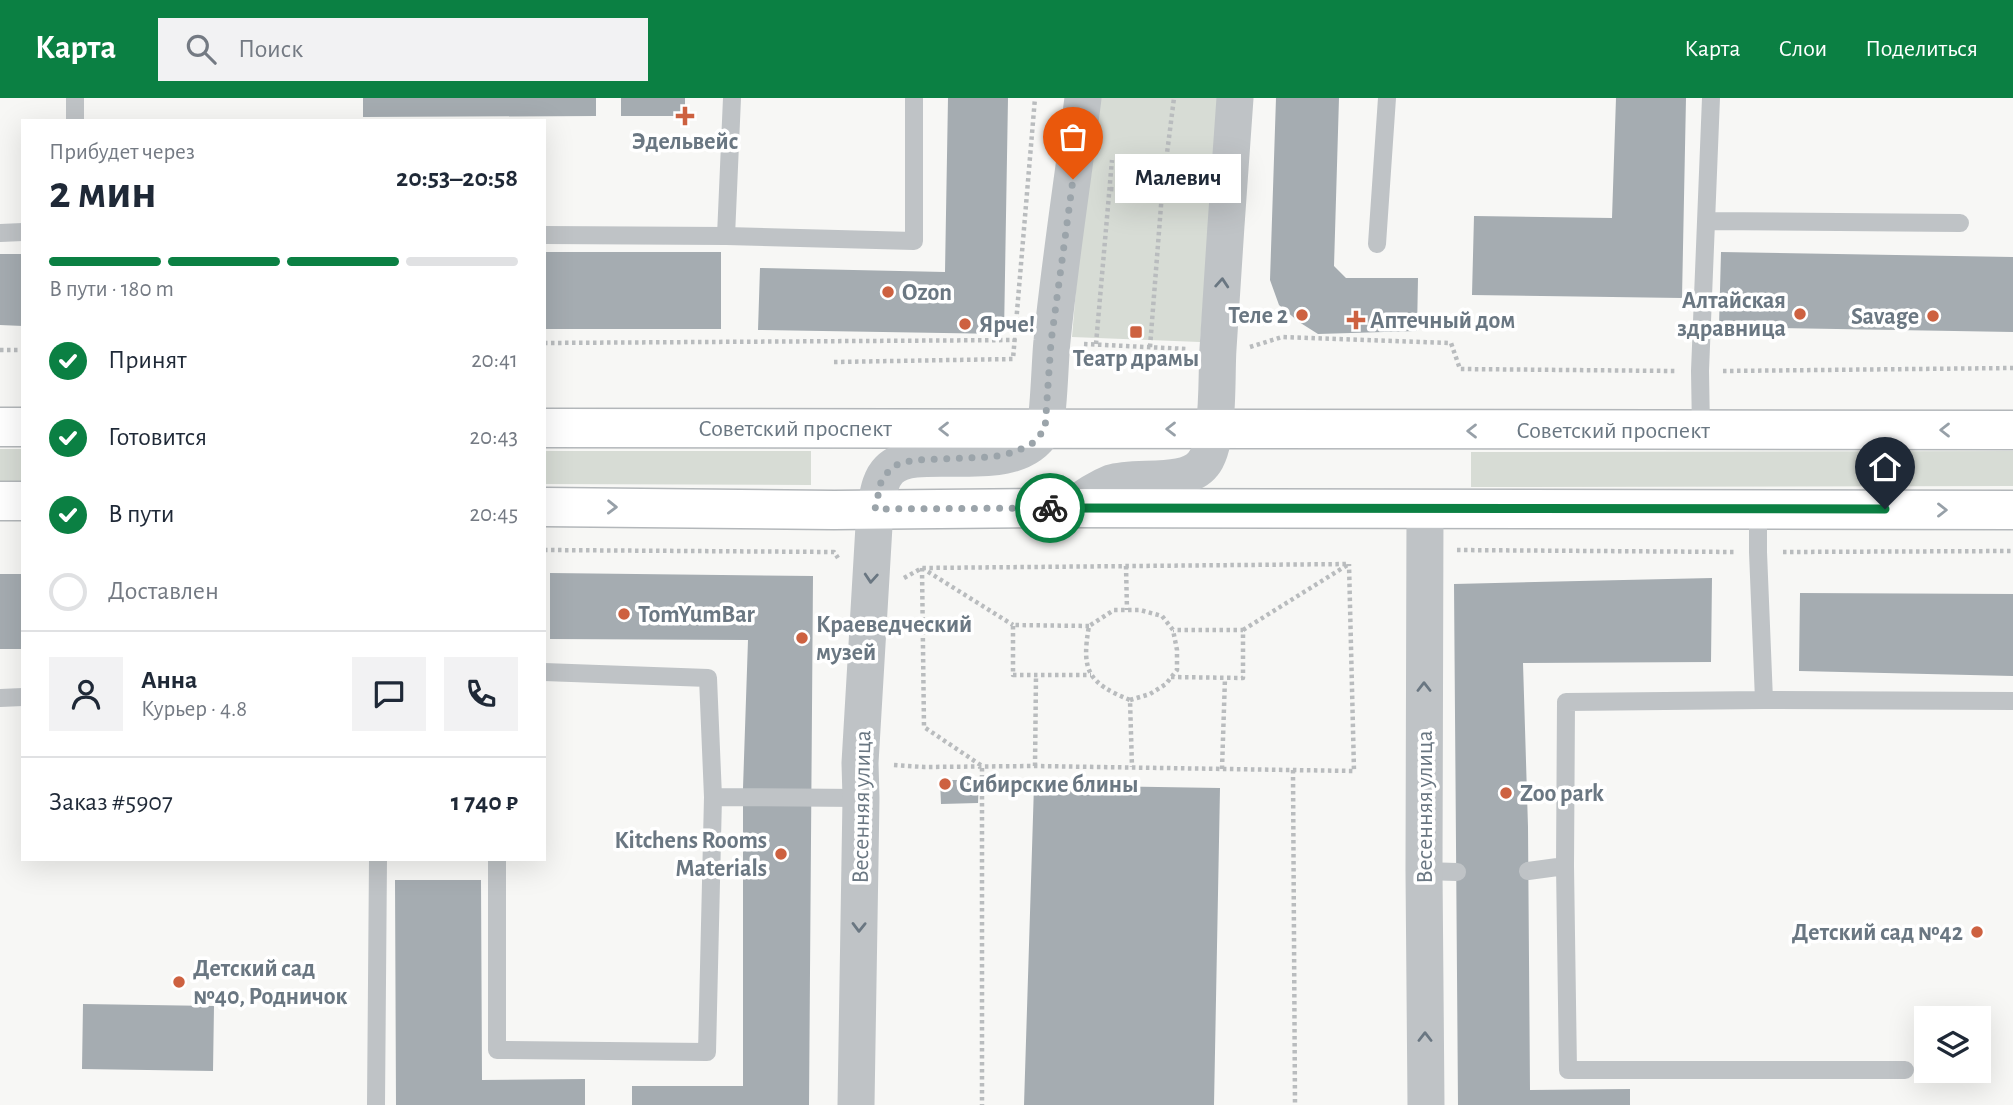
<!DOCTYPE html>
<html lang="ru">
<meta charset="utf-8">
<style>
:root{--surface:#fff;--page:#f2f2f3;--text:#1f2937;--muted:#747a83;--line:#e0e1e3;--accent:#0b8043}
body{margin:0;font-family:"Alegreya Sans",sans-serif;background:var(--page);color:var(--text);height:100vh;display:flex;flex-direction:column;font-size:26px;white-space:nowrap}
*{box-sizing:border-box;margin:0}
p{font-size:23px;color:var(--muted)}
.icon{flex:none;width:38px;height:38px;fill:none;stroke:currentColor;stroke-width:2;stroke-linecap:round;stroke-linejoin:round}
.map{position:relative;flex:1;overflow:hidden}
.side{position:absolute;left:21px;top:21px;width:525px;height:742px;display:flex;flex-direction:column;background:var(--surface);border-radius:0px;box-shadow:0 7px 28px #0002}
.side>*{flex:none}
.controls{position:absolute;left:1914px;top:908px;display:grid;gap:14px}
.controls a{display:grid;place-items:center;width:77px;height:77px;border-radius:0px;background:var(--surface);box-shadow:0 7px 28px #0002;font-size:35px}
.pin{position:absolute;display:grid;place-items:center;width:60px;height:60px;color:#fff;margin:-72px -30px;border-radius:50% 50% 50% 0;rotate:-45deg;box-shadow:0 0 7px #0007}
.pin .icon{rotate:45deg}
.courier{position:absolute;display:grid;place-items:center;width:70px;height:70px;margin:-35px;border:5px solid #0b8043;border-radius:50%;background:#fff;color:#222;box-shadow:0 2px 9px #0007}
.bubble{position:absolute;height:49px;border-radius:0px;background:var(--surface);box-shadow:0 7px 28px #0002;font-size:23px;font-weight:700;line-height:49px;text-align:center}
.headline em{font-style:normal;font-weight:700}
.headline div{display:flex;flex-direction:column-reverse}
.headline{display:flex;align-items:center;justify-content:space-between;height:119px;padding:0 28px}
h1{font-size:46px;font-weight:700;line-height:52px}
.bar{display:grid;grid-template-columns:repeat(4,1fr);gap:10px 7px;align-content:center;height:84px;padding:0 28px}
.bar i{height:9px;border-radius:5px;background:var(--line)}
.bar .current{background:var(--accent)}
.bar p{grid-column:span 4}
.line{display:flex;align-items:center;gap:18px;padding:0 28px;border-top:2px solid var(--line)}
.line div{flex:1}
.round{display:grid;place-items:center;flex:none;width:74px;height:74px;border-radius:0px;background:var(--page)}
ol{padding:0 28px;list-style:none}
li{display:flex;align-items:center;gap:21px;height:77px}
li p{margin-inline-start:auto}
li .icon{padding:7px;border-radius:50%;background:var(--accent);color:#fff;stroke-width:4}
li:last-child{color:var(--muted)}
li i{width:38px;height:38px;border:4px solid var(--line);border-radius:50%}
header{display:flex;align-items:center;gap:42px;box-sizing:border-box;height:98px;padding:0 35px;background:var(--accent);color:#fff}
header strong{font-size:33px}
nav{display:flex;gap:38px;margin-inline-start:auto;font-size:24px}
.search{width:490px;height:63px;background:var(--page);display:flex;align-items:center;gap:18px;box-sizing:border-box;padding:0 24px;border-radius:0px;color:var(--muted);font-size:26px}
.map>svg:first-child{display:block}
.green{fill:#d7dcd5}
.building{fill:#a5acb1}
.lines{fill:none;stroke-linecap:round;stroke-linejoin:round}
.primary-casing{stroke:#b3b7ba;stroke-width:41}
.path{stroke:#b9bcbe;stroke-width:4.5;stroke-dasharray:3.5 3.5;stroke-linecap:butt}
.lane{stroke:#bfc3c6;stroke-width:18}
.street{stroke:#bfc3c6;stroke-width:37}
.primary{stroke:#fff;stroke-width:38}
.oneway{stroke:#6a7782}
.oneway2{stroke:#97a0a8}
.done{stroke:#9ba4aa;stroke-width:7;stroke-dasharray:0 12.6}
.route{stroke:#0b8043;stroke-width:9}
.poi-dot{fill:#cd6140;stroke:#fff;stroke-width:2.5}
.labels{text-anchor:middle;stroke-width:7;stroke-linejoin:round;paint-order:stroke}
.poi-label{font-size:24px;font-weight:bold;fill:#6a7782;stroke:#fff;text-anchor:start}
.street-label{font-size:24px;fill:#6a7782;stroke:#fff}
</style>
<header>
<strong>Карта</strong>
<div class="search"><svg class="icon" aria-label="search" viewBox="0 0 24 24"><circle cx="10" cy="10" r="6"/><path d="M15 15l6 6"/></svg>Поиск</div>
<nav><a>Карта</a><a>Слои</a><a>Поделиться</a></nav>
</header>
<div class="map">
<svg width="2013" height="1007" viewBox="0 0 2013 1007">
<rect width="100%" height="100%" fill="#f7f7f5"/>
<path class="green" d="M1092 0H1220L1200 244 1072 239Z
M0 351H23V384H0Z
M544 353H811V387L544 386Z
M2013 353V388L1471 389V354Z"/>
<path class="building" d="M363 0H596V18L363 19Z
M621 0H685V18H621Z
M948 0H1008L1004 236 758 232 760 170 945 174Z
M1276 0H1339L1334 168 1346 180H1418L1417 233 1318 236 1299 224 1279 207 1270 182Z
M1616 0H1686L1682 200 1472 197 1474 118 1612 120Z
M544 154H721V231H544Z
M1721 154 2013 159V234L1719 229Z
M0 156H23V228L0 227Z
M550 475 813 478 809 1007H632V988H743V690L748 542 550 541Z
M0 476H23V551H0Z
M1712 480 1711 564 1523 565 1528 729 1530 992 1630 991V1007H1458L1454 486Z
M1800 495 2013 496V578L1799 573Z
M940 682H979L978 705 941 706Z
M1034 687 1220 690 1214 1007H1024Z
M395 782H481L482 982 585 981V1007H396Z
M83 906 214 908 213 973 82 971Z"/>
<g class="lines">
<defs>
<path id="primary" d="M0 329H23
M544 330 2013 332
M0 403H23
M544 409 834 412 1052 410 2013 412"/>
</defs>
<use href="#primary" class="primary-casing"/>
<path class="path" d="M1110 91 1162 95
M544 245 1019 242
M1084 246 1187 251
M1096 246 1112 62
M1150 249 1162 95 1174 0
M1250 249 1282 239 1451 245 1460 271 1676 273
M0 252H23
M834 264 1013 261 1035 0
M1723 273 2013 270
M544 452 834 454 838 460
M1457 452 1736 454
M1783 454 2013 453
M1126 468 1127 512
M922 470 924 629 982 668V1007
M922 470 1013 527
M904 480 922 470 1349 466
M1089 528 1013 527V577H1091
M1243 532 1349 466
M1171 579 1243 580V532H1173
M1130 602 1150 596 1166 586 1177 572V552L1173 532 1162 518 1140 512H1114L1089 528C1081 573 1088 585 1130 602L1132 669
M894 667 924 669 1035 668 1354 673 1349 466
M1035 668 1036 578
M1222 671 1225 580
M1293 672 1295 1007"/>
<path class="lane" d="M75 23V0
M1707 123 1960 125
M0 135 23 134
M544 137 726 138 914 143V0
M726 138 732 0
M1377 146 1387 0
M1701 332 1700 273 1711 0
M1758 411V454L1764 602
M544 574 708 580 713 699
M0 600 23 599
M497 761V952L707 954 713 699 861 700
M1424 773 1457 774
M1528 773 1565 768
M1905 972H1568L1565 768 1566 604 1764 602 2013 603
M376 1007 378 761"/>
<path class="street" d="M1070 410C1083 400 1096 391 1111 385 1137 377 1186 388 1203 366 1220 346 1216 278 1218 251 1223 167 1229 84 1235 0
M1425 411 1424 773 1426 1007
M856 1007 861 700 860 665 875 411C878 398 879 382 889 372 916 343 1013 383 1043 333 1049 323 1050 259 1052 243 1060 162 1073 81 1083 0"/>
<use href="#primary" class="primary"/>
</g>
<defs><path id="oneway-chevron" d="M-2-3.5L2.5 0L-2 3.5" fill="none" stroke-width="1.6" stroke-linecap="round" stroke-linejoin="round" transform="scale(1.75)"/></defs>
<g class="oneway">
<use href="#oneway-chevron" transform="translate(1222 185) rotate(-86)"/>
<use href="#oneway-chevron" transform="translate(871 480) rotate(94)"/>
<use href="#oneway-chevron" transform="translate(1424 589) rotate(-90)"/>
<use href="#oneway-chevron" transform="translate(859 829) rotate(91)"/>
<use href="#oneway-chevron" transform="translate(1425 939) rotate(-90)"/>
</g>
<g class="oneway2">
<use href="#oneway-chevron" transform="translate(944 331) rotate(-180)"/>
<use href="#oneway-chevron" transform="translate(1171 331) rotate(180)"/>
<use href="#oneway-chevron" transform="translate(1945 332) rotate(180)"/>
<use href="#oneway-chevron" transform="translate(1472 333) rotate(180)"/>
<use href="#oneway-chevron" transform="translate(612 409) rotate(1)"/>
<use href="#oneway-chevron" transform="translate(1942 412)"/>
</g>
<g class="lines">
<path class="done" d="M1050 410 875 411 881 384 890 371 900 365 916 362 993 359 1015 354 1033 345 1045 331 1051 244 1073 81"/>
<path class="route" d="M1050 410 1885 411"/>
</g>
<g class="poi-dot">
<path d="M681.5 7.5h7v7h7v7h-7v7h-7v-7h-7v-7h7z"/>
<circle cx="888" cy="194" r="7"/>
<circle cx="1800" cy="216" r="7"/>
<circle cx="1302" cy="217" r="7"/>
<circle cx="1933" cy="218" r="7"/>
<path d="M1352.5 211.5h7v7h7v7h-7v7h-7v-7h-7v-7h7z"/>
<circle cx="965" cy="226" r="7"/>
<rect x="1129" y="227" width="14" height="14" rx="3.5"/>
<circle cx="624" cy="516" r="7"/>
<circle cx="802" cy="540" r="7"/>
<circle cx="945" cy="686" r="7"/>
<circle cx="1506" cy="695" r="7"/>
<circle cx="781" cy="756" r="7"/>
<circle cx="1977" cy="834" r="7"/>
<circle cx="179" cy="884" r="7"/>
</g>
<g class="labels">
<g class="poi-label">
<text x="685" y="51" text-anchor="middle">Эдельвейс</text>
<text x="902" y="202">Ozon</text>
<text x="1786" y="210" text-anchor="end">Алтайская<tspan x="1786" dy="28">здравница</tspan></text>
<text x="1288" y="225" text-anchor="end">Теле 2</text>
<text x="1919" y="226" text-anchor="end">Savage</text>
<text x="1370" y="230">Аптечный дом</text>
<text x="979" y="234">Ярче!</text>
<text x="1136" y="268" text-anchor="middle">Театр драмы</text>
<text x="638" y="524">TomYumBar</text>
<text x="816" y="534">Краеведческий<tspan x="816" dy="28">музей</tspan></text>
<text x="959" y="694">Сибирские блины</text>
<text x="1520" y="703">Zoo park</text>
<text x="767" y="750" text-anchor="end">Kitchens Rooms<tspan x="767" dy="28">Materials</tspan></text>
<text x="1963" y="842" text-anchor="end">Детский сад №42</text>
<text x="193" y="878">Детский сад<tspan x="193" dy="28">№40, Родничок</tspan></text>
</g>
<g class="street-label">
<text x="795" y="338">Советский проспект</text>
<text x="1613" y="340">Советский проспект</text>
<text transform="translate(861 709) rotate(-89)" y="8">Весенняя улица</text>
<text transform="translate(1424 709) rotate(-90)" y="8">Весенняя улица</text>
</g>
</g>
</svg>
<div class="controls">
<a><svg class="icon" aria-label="layers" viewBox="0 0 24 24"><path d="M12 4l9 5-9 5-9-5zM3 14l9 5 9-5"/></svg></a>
</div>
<div class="pin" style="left:1073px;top:81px;background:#ea580c"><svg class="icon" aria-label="bag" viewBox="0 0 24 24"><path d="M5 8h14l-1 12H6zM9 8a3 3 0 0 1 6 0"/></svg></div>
<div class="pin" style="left:1885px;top:411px;background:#1f2937"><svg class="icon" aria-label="home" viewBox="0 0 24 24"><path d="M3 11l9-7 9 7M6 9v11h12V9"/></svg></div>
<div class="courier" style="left:1050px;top:410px"><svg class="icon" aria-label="bike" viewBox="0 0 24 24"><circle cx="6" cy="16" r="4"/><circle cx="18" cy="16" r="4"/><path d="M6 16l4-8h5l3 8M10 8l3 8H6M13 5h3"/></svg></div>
<div class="bubble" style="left:1115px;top:56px;width:126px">Малевич</div>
<section class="side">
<div class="headline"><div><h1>2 мин</h1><p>Прибудет через</p></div><em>20:53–20:58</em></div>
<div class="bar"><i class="current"></i><i class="current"></i><i class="current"></i><i></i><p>В пути · 180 m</p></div>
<ol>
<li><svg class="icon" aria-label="check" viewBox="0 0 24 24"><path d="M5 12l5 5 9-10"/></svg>Принят<p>20:41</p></li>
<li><svg class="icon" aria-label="check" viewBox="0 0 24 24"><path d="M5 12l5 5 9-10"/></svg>Готовится<p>20:43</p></li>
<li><svg class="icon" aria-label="check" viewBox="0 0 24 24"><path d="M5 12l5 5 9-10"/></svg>В пути<p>20:45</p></li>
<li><i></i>Доставлен</li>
</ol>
<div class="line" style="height:126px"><a class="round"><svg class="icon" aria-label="person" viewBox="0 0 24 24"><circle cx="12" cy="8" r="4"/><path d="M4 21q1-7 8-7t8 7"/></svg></a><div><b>Анна</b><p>Курьер · 4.8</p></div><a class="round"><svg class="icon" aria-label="chat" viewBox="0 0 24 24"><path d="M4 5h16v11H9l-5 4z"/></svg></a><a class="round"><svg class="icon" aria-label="phone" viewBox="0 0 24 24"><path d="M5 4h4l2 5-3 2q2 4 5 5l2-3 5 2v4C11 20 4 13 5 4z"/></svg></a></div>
<div class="line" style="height:91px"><div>Заказ #5907</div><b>1 740 ₽</b></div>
</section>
</div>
